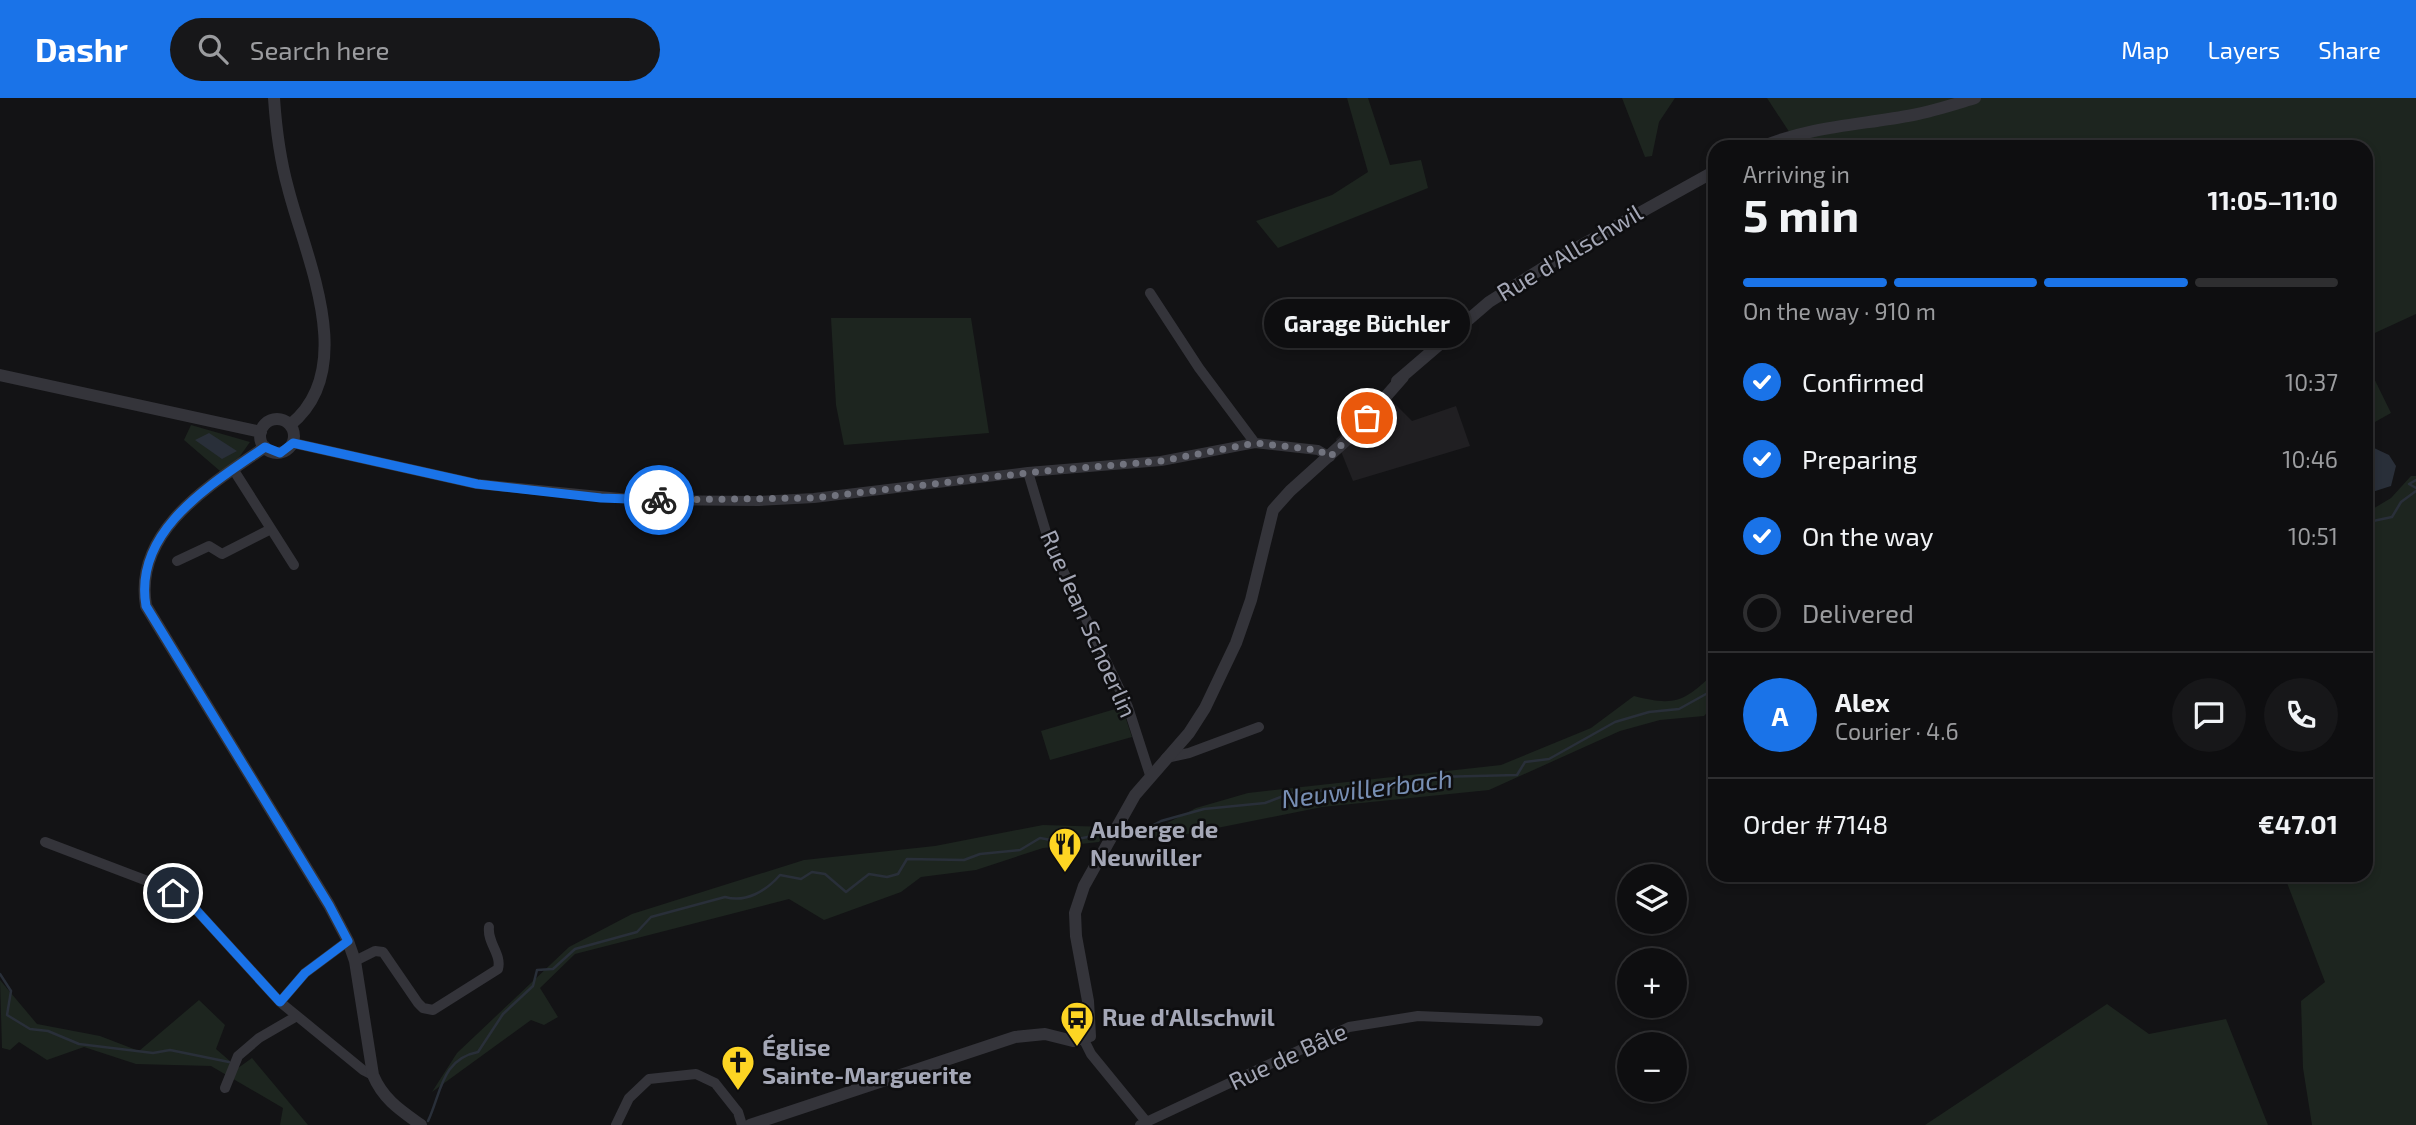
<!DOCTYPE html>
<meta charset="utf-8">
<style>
:root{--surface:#0e0e10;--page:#171719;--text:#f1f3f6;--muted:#9b9c9f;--line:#2e2e30;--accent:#1a73e8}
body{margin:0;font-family:"Exo 2",sans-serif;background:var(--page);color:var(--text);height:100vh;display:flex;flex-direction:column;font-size:26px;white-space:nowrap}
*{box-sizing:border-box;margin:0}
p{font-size:23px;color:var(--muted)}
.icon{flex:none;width:38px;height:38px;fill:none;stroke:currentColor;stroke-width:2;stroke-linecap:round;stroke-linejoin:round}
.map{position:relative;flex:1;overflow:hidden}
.panel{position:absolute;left:1708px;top:42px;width:665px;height:742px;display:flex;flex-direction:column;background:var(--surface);border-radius:21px;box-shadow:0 4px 10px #0003,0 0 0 2px var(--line)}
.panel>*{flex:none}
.controls{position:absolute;left:1617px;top:766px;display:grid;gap:14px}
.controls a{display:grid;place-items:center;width:70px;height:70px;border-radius:50%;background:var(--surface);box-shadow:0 4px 10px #0003,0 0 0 2px var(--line);font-size:35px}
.pin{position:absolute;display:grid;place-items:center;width:60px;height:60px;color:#fff;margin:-30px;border:4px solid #fff;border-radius:50%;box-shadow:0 2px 7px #0007}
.courier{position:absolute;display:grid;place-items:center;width:70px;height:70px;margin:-35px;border:5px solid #1a73e8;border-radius:50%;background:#fff;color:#222;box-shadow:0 2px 9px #0007}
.bubble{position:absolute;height:49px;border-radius:24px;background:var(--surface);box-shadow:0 4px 10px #0003,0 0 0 2px var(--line);font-size:23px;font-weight:700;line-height:49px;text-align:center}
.head em{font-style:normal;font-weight:700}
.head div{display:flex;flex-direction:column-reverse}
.head{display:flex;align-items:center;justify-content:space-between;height:119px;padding:0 35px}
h1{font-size:46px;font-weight:700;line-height:52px}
.bar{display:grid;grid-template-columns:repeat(4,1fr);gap:10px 7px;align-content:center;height:84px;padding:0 35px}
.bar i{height:9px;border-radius:5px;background:var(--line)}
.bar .selected{background:var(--accent)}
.bar p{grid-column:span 4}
.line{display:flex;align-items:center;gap:18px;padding:0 35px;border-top:2px solid var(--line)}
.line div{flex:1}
.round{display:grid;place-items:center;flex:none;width:74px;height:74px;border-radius:37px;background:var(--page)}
ol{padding:0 35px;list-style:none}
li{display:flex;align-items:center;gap:21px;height:77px}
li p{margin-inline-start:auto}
li .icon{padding:7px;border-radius:50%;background:var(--accent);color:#fff;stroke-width:4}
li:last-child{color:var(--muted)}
li i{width:38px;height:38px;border:4px solid var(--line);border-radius:50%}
header{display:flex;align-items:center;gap:42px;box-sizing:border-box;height:98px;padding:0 35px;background:var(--accent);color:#fff}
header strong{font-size:33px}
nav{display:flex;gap:38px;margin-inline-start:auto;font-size:24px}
.search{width:490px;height:63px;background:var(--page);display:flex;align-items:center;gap:18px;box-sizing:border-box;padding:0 24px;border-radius:38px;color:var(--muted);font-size:26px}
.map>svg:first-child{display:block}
.built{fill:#201f22}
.green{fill:#1d251f}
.water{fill:#292f39}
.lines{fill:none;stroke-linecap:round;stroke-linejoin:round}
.stream{stroke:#292f39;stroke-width:2.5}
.minor{stroke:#34343a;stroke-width:10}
.tertiary{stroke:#34343a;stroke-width:12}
.done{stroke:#71737e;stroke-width:7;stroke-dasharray:0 12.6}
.route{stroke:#1a73e8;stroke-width:9}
.labels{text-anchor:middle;stroke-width:5;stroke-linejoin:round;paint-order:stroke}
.street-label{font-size:24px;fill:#a4a7b6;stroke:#0e0e10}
.poi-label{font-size:24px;font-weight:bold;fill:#a4a7b6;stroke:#0e0e10;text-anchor:start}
.water-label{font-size:26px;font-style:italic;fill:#788fb4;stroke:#0e0e10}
</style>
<header>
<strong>Dashr</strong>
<div class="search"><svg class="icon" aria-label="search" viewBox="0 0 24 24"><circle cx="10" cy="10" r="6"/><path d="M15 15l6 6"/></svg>Search here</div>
<nav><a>Map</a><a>Layers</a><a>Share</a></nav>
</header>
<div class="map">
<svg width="2416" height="1027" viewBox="0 0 2416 1027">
<rect width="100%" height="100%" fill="#131315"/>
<path class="built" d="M1384 295 1412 323 1456 308 1470 348 1353 383 1336 341Z"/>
<path class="green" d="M1347 0H1368L1390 67 1421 62 1428 90 1278 150 1256 123 1332 97 1368 74Z
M1622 0H1675L1659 24 1652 58 1645 59Z
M1767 0H2416V216L2366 239V49H2009L2001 44 1977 49H1799Z
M831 220H971L989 335 844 347 836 307Z
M2366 264 2391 315 2366 329Z
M191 327 250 344 235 365 220 373 184 342Z
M2411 378H2416V1027H2312L2303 970 2301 903 2325 884 2284 777H2366V415L2391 400Z
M1715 574V606L1704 618 1660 622 1620 633 1489 692 1322 709 1157 742 1152 733 1196 710 1248 695 1501 667 1591 630 1634 598C1676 609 1685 603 1715 574Z
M1122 609 1132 639 1050 662 1041 633Z
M1043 727 1108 729 1099 744 1043 750 976 772 921 779 901 794 824 822 789 801 575 856 540 890 558 919 544 927 531 922 432 994 457 955 569 849 632 816 804 762 935 748Z
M0 882 37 926 100 938 139 953 199 902 225 927 216 951 238 970 252 960 308 1027H280L283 1010 211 968 136 966 84 949 47 962 19 944 10 952 2 950Z
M2107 906 2149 936 2226 921 2268 1027H1925Z"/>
<path class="water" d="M209 335 237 353 222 361 195 342Z
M2374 350 2389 357 2396 368 2391 388 2369 395 2366 394V358Z"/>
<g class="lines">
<path class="stream" d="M2416 382 2409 386 2416 390
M2366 421 2371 420 2373 423 2392 419 2401 404 2416 393
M1125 735 1140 734 1161 723 1204 711 1265 705 1291 695 1305 696 1334 690 1381 694 1404 686H1424L1435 679 1517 677 1525 664 1549 661 1615 624 1649 614 1679 611 1715 591
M0 876 11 893 7 917 30 931 48 933 79 946 153 955 170 952 229 964
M428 1023C441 996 441 961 478 954L503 916 533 888 537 872 553 871 575 851 637 834 651 819 725 799C746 805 766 793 780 777L801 781 812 774 825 776 846 794 869 776 887 779 898 776 907 761 964 762 980 756 1020 752 1040 740 1062 744 1103 736"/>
<path class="minor" d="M1150 195 1199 270 1255 345
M293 345 477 386 640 402 759 403 814 400 1028 374 1161 363 1255 345 1318 352 1330 359
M233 371 294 467
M1028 374 1048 441 1128 609 1150 677
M177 463 209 448 222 456 269 432
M1166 660 1189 655 1259 629
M45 744 158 787 188 803 280 904 363 972 373 977
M355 863 375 853 383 854 418 905 423 910 433 912 498 871C502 856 487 845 489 829
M280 904 305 875 348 843
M1084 942 1091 956 1149 1027
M225 990 238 958 259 940 297 918
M616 1027 629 1000 649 981 696 976 715 985 738 1014 742 1027
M1140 1027 1349 929 1418 918 1538 923"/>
<path class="tertiary" d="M274 0C276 30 280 61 288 90 305 158 360 271 290 327
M1761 49C1811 28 1861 27 1913 17 1934 13 1955 6 1975 0
M0 277 261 334
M1397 283 1489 204 1562 158 1715 73
M260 338a17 17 0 1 1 34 0a17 17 0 1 1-34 0Z
M265 349C212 386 133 432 146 508L329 807 348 843 355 863 373 977C383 1001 400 1012 421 1027
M750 1027 1015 939 1045 936 1073 943 1090 938 1088 903 1076 838 1075 815 1084 788 1135 697 1189 635 1205 610 1236 545 1251 502 1273 412 1290 393 1352 337 1403 279"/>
</g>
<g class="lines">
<path class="done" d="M659 402 814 400 1035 374 1161 363 1255 345 1318 352 1330 359 1367 320"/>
<path class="route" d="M173 795 188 803 280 904 305 875 348 843 329 807 146 508C133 432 212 386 265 349L280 355 293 345 477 386 601 400 659 402"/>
</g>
<defs>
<symbol id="restaurant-pin" viewBox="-11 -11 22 30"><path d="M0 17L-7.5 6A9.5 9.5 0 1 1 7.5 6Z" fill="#fdd523" stroke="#0e0e10"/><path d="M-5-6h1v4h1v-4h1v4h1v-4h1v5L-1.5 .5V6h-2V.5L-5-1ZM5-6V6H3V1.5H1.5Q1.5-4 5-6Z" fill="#111"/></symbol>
<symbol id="bus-pin" viewBox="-11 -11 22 30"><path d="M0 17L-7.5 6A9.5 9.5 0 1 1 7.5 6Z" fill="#fdd523" stroke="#0e0e10"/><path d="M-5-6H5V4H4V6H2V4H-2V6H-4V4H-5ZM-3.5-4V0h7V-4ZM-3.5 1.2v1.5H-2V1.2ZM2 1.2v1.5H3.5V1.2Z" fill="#111"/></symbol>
<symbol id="church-pin" viewBox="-11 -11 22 30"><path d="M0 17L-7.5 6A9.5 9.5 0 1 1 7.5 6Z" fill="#fdd523" stroke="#0e0e10"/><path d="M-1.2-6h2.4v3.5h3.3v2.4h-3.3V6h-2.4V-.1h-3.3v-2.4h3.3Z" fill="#111"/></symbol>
</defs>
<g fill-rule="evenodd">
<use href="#restaurant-pin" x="1046" y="727" width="38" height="52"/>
<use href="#bus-pin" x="1058" y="901" width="38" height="52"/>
<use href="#church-pin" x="719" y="945" width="38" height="52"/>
</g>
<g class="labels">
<g class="street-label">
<text transform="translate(1570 155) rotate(-31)" y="8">Rue d'Allschwil</text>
<text transform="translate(1088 526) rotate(66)" y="8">Rue Jean Schoerlin</text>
<text transform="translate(1288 959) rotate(-25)" y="8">Rue de Bâle</text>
</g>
<g class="poi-label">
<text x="1090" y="740">Auberge de<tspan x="1090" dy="28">Neuwiller</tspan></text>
<text x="1102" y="928">Rue d'Allschwil</text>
<text x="762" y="958">Église<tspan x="762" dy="28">Sainte-Marguerite</tspan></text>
</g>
<g class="water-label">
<text transform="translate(1367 691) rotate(-7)" y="9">Neuwillerbach</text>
</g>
</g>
</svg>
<div class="controls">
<a><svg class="icon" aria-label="layers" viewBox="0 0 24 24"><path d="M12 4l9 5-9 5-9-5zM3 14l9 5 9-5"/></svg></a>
<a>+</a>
<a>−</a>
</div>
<div class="pin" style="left:1367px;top:320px;background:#ea580c"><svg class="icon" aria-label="bag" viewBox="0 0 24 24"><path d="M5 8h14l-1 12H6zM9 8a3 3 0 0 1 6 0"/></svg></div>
<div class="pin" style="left:173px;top:795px;background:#1f2937"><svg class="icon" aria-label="home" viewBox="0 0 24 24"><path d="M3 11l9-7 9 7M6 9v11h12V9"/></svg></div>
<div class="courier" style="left:659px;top:402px"><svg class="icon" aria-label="bike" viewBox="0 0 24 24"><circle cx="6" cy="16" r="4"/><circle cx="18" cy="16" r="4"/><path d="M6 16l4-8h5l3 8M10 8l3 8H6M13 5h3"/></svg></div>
<div class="bubble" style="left:1264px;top:201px;width:206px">Garage Büchler</div>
<section class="panel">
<div class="head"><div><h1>5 min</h1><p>Arriving in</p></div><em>11:05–11:10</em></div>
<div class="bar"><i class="selected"></i><i class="selected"></i><i class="selected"></i><i></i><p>On the way · 910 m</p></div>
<ol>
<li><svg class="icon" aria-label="check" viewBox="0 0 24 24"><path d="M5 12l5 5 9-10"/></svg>Confirmed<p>10:37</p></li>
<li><svg class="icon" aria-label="check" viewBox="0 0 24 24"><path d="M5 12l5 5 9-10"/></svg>Preparing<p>10:46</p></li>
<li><svg class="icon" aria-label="check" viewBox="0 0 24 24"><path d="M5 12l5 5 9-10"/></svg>On the way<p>10:51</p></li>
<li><i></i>Delivered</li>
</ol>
<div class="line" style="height:126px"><b class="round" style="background:var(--accent);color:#fff">A</b><div><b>Alex</b><p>Courier · 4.6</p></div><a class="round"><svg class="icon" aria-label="chat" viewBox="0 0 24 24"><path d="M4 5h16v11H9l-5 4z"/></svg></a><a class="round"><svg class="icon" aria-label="phone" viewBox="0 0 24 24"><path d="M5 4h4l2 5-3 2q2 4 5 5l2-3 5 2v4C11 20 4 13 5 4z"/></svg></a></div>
<div class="line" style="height:91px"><div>Order #7148</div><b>€47.01</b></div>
</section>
</div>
